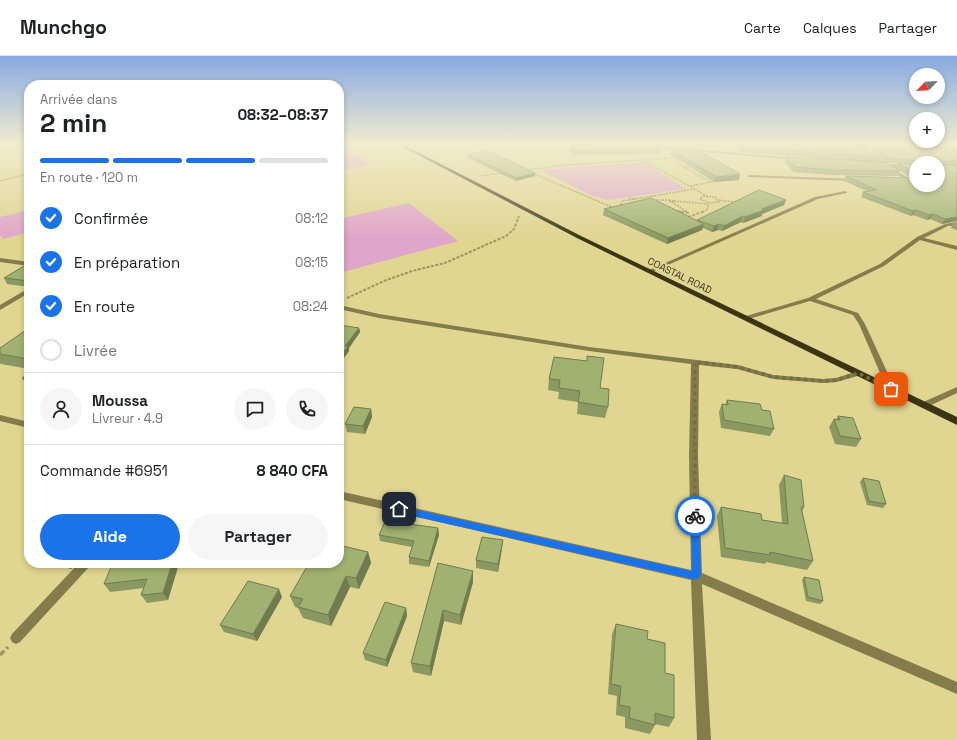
<!DOCTYPE html>
<html lang="fr">
<meta charset="utf-8">
<style>
:root{--surface:#fff;--page:#f6f6f6;--text:#202124;--muted:#757577;--line:#e0e0e0;--accent:#1a73e8}
body{margin:0;font-family:"Space Grotesk",sans-serif;background:var(--page);color:var(--text);height:100vh;display:flex;flex-direction:column;font-size:15px;white-space:nowrap}
*{box-sizing:border-box;margin:0}
p{font-size:13px;color:var(--muted)}
.icon{flex:none;width:22px;height:22px;fill:none;stroke:currentColor;stroke-width:2;stroke-linecap:round;stroke-linejoin:round}
.map{position:relative;flex:1;overflow:hidden}
.panel{position:absolute;left:24px;top:24px;width:320px;height:488px;display:flex;flex-direction:column;background:var(--surface);border-radius:16px;box-shadow:0 2px 6px #0003}
.panel>*{flex:none}
.needle{width:26px;rotate:245deg}
.buttons{position:absolute;left:909px;top:12px;display:grid;gap:8px}
.buttons a{display:grid;place-items:center;width:36px;height:36px;border-radius:50%;background:var(--surface);box-shadow:0 2px 6px #0003;font-size:20px}
.pin{position:absolute;display:grid;place-items:center;width:34px;height:34px;color:#fff;margin:-17px;border-radius:8px;box-shadow:0 2px 6px #0006}
.courier{position:absolute;display:grid;place-items:center;width:40px;height:40px;margin:-20px;border:3px solid #1a73e8;border-radius:50%;background:#fff;color:#222;box-shadow:0 1px 5px #0007}
.head em{font-style:normal;font-weight:600}
.head div{display:flex;flex-direction:column-reverse}
.head{display:flex;align-items:center;justify-content:space-between;height:68px;padding:0 16px}
h1{font-size:26px;font-weight:600;line-height:30px}
.bar{display:grid;grid-template-columns:repeat(4,1fr);gap:6px 4px;align-content:center;height:48px;padding:0 16px}
.bar i{height:5px;border-radius:3px;background:var(--line)}
.bar .current{background:var(--accent)}
.bar p{grid-column:span 4}
.line{display:flex;align-items:center;gap:10px;padding:0 16px;border-top:1px solid var(--line)}
.line div{flex:1}
.round{display:grid;place-items:center;flex:none;width:42px;height:42px;border-radius:21px;background:var(--page)}
ol{padding:0 16px;list-style:none}
li{display:flex;align-items:center;gap:12px;height:44px}
li p{margin-inline-start:auto}
li .icon{padding:4px;border-radius:50%;background:var(--accent);color:#fff;stroke-width:4}
li:last-child{color:var(--muted)}
li i{width:22px;height:22px;border:2px solid var(--line);border-radius:50%}
.action{display:flex;gap:8px;margin-top:auto;padding:8px 16px}
.action a{flex:1;height:46px;border-radius:24px;background:var(--accent);color:#fff;font-size:16px;font-weight:600;line-height:46px;text-align:center}
.action a+a{background:var(--page);color:var(--text)}
header{display:flex;align-items:center;gap:24px;box-sizing:border-box;height:56px;padding:0 20px;background:var(--surface);border-bottom:1px solid var(--line)}
header strong{font-size:19px}
nav{display:flex;gap:22px;margin-inline-start:auto;font-size:14px}
.map>svg:first-child{display:block}
.green{fill:#dfa5ca}
.lines{fill:none;stroke-linecap:round;stroke-linejoin:round}
.path-far2{stroke:#9e9662;stroke-width:1.5;stroke-dasharray:2 1;stroke-linecap:butt}
.path-far1{stroke:#9e9662;stroke-width:2;stroke-dasharray:3 1.5;stroke-linecap:butt}
.path{stroke:#9e9662;stroke-width:3.5;stroke-dasharray:6 3;stroke-linecap:butt}
.minor{fill:#847c4b;fill-rule:evenodd}
.primary{fill:#3a3513;fill-rule:evenodd}
.wall{fill:#8a9861;fill-rule:evenodd}
.shaded-wall{fill:#707c4f}
.building{fill:#a0b171;stroke:#707c4f}
.route{fill:#1a73e8}
.done{stroke:#746e44;stroke-width:4;stroke-dasharray:0 7.2}
.labels{text-anchor:middle;stroke-width:4;stroke-linejoin:round;paint-order:stroke}
.far-street-label{font-size:10px;fill:#3a361a;stroke:#e0d591}
</style>
<header>
<strong>Munchgo</strong>
<nav><a>Carte</a><a>Calques</a><a>Partager</a></nav>
</header>
<div class="map">
<svg width="957" height="684" viewBox="0 0 957 684">
<rect width="100%" height="100%" fill="#e0d591"/>
<path class="green" d="M339 88 371 108 339 115Z
M643 106 686 133 608 144 590 139 541 114Z
M409 147 458 185 339 217V163Z
M29 154V176L3 183 0 179V161Z"/>
<g class="lines">
<path class="path-far2" d="M673 102 684 111 692 110
M643 104 707 140
M684 111 711 126
M526 114 566 109 673 102
M532 117 614 152
M481 120 501 117
M0 125 29 118
M690 130 717 125
M703 140 715 141 719 146 709 147 700 143Z
M629 142 636 143
M653 144H669
M669 144 674 145 670 146Z
M719 144 734 146
M674 145 708 148
M672 146 687 156
M619 151 623 145 695 133
M677 155 682 156
M702 156 707 154 709 147"/>
<path class="path-far1" d="M677 155 689 157
M685 155 687 156
M688 161 705 155
M347 242 384 225 412 215 445 207 506 180 514 173 519 160"/>
<path class="path" d="M0 599 8 591"/>
<path class="minor" d="M850 87H854L887 108 916 109V111H891L911 124 907 125 885 110H878V108H881Z
M649 89 795 102 797 103 795 104 648 91Z
M750 119 854 123 856 124 854 125 748 121V120Z
M845 135 847 136V137L818 143 652 216 650 217 647 215 815 141Z
M957 166V170H948L924 182 957 190V194L920 184 884 210 816 243 858 257 865 268 895 333 894 335 891 336 887 333 859 268 853 259 810 245 745 264 742 262 743 261 808 242 880 208 917 181 945 168Z
M0 202 29 206V210L0 206Z
M29 232V237L0 254V249Z
M339 249 379 258 589 291 738 309 773 319 823 323 836 322 858 315H861L862 317 861 319 837 326 823 327 773 323 737 313 699 309 698 400 702 517 957 626V638L702 528 711 684H697L691 524 339 443V435L691 514 689 400 691 308 589 295 379 262 339 253Z
M957 331V337L927 351 924 352 920 349 921 347Z
M0 359 29 366V372L0 365Z
M79 507H91L90 510 20 586 16 588 12 586 10 582 12 578Z"/>
<path class="primary" d="M395 87H400L581 180 957 361V369L577 182Z"/>
</g>
<path class="wall" d="M454 87H491L490 89H455Z
M572 87H648V88L661 93 660 98 570 99Z
M698 87H724L723 89H700Z
M737 87H804V93L877 101 875 106 900 115 898 120 832 119 793 116 785 106 786 101 856 105 740 96Z
M922 87H957V165L942 168 930 163 927 164 913 159 911 160 861 141 863 136 867 135 844 125 846 120 912 122 896 112 898 107H886L872 97 874 93 932 92ZM916 107H938L916 129Z
M671 93 739 124 714 126 670 98Z
M468 99 535 120 516 125 468 102Z
M786 144 784 149 762 158V160L743 167 741 166 722 175 718 174 712 176 703 172 702 174 667 188 603 159 604 153 697 164Z
M954 166H957V174L951 172Z
M29 210V231L7 228 4 222Z
M339 269 359 272 360 276 349 292V295L341 306H339Z
M29 275V313L1 308 0 307V292Z
M554 301 600 332 608 351 605 362 577 358 578 346 558 343 559 336 548 334 549 323Z
M29 317V333L22 322Z
M727 344 762 354 774 373 770 380 721 372 719 356 722 348 725 349Z
M371 353 372 361 365 378 347 376 345 368Z
M838 360 861 383 856 391 835 388 829 371 834 363 836 364Z
M784 419 804 451 802 456 813 505 807 514 766 506 765 508 721 501 717 460 721 451 762 464 782 467 779 429Z
M863 422 886 448 883 452 867 449 860 426Z
M403 467 438 472 439 479 429 511 409 508V501L412 491 380 485 379 479Z
M502 492 498 516 476 512V504Z
M368 496 371 507 359 533 350 531 331 570 303 562 298 552 295 551 290 540Z
M57 507H77L71 513 59 510Z
M438 507 473 526 461 569 444 565 431 620 413 616 411 607Z
M178 511 168 544 147 547 141 539 144 532 110 536 104 528Z
M804 521 823 545 820 548 806 545 802 524Z
M282 541 257 585 224 576 220 569Z
M406 552 407 560 387 611 365 604 363 597Z
M616 568 647 583 665 617 674 662 669 671 655 668V669L650 678 625 672V661L616 659 617 640 608 638 612 578Z"/>
<path class="shaded-wall" d="M535 117V120L516 125V122Z
M740 118 739 124 714 126 716 121Z
M786 144 784 149 762 158V160L743 167 745 161 762 153Z
M916 154 913 159 911 160 913 155Z
M933 158 930 163 927 164 929 159Z
M743 160 741 166 722 175 724 170Z
M957 161V165L942 168 945 163Z
M704 168 702 174 667 188 668 182Z
M719 168 718 174 712 176 714 170Z
M359 272 360 276 349 292V295L341 306 340 301 345 290Z
M371 353 372 361 365 378 363 370Z
M438 472 439 479 429 511V505Z
M503 484 502 492 498 516V508Z
M368 496 371 507 359 533 356 522Z
M66 507H77L71 513Z
M172 507H175L178 511 168 544 163 537Z
M473 515V526L461 569 460 559Z
M346 520 350 531 331 570 328 559Z
M279 533 282 541 257 585 253 578Z
M406 552 407 560 387 611 386 604Z
M443 554 444 565 431 620 430 610Z"/>
<path class="building" d="M572 87H629L656 89 661 93 571 95Z
M740 87H804V93L864 92 877 101 741 91Z
M932 87H957V104L939 106 940 109H957V161L945 163 933 158 929 159 916 154 913 155 863 136 877 134 846 120 911 122 915 119 914 117 898 107 916 108V129H938V107H919L920 105 888 102 874 93 942 92Z
M671 93H696L740 118 716 121Z
M486 94 535 117 516 122 468 99Z
M786 101 886 106 900 115 834 114 795 111Z
M759 134 786 144 762 153 764 154 745 161 743 160 724 170 719 168 714 170 697 164Z
M651 142 704 168 668 182 604 153Z
M24 210H29V225L4 222Z
M339 269 359 272 345 290H348L340 301H339Z
M26 274 29 275V303L0 298V292Z
M587 300 604 302 600 332 609 333 608 351 578 346 580 335 559 332 560 324 549 323 554 301 587 305Z
M29 317V324L22 322Z
M727 344 760 348 762 354 770 355 774 373 724 364 722 348 728 349Z
M354 351 371 353 363 370 345 368Z
M838 360 853 362 861 383 840 380 834 363 840 364Z
M784 419 801 424 804 451H801L813 505 770 496V499L725 492 721 451 761 458 762 464 788 468Z
M863 422 879 425 886 448 869 445Z
M387 461 403 464 402 467 438 472 429 505 409 501 414 485 379 479Z
M482 481 503 484 498 508 476 504Z
M339 489 368 496 356 522 346 520 328 559 298 551 303 543 290 540 309 507H339Z
M143 507H172L163 537 141 539 147 523 104 528 111 511Z
M438 507 473 515 460 559 443 554 430 610 411 607Z
M804 521 819 524 823 545 808 541Z
M248 525 279 533 253 578 220 569Z
M385 546 406 552 386 604 363 597Z
M616 568 648 575 647 583 665 587V617L674 619V662L655 657V669L629 662 630 651 619 649 621 630 611 628Z"/>
<linearGradient id="sky" x2="0" y2="1"><stop stop-color="#87aae2"/><stop offset="0.48" stop-color="#f1ecce"/><stop offset="1" stop-color="#f1ecce" stop-opacity="0"/></linearGradient>
<rect width="957" height="183" fill="url(#sky)"/>
<path class="route" d="M399 450 692 515 691 460 695 457 699 460 701 520 696 524 399 457 395 453Z"/>
<g class="lines">
<path class="done" d="M695 460V306L738 311 773 321 823 325 837 324 858 317 891 333"/>
</g>
<g class="labels">
<g class="far-street-label">
<text transform="translate(680 219) rotate(26)" y="4">COASTAL ROAD</text>
</g>
</g>
</svg>
<div class="buttons">
<a><svg class="needle" viewBox="-14 -14 28 28"><path d="M0-13l5 13h-10z" fill="#e53935"/><path d="M0 13l5-13h-10z" fill="#757577"/></svg></a>
<a>+</a>
<a>−</a>
</div>
<div class="pin" style="left:891px;top:333px;background:#ea580c"><svg class="icon" aria-label="bag" viewBox="0 0 24 24"><path d="M5 8h14l-1 12H6zM9 8a3 3 0 0 1 6 0"/></svg></div>
<div class="pin" style="left:399px;top:453px;background:#1f2937"><svg class="icon" aria-label="home" viewBox="0 0 24 24"><path d="M3 11l9-7 9 7M6 9v11h12V9"/></svg></div>
<div class="courier" style="left:695px;top:460px"><svg class="icon" aria-label="bike" viewBox="0 0 24 24"><circle cx="6" cy="16" r="4"/><circle cx="18" cy="16" r="4"/><path d="M6 16l4-8h5l3 8M10 8l3 8H6M13 5h3"/></svg></div>
<section class="panel">
<div class="head"><div><h1>2 min</h1><p>Arrivée dans</p></div><em>08:32–08:37</em></div>
<div class="bar"><i class="current"></i><i class="current"></i><i class="current"></i><i></i><p>En route · 120 m</p></div>
<ol>
<li><svg class="icon" aria-label="check" viewBox="0 0 24 24"><path d="M5 12l5 5 9-10"/></svg>Confirmée<p>08:12</p></li>
<li><svg class="icon" aria-label="check" viewBox="0 0 24 24"><path d="M5 12l5 5 9-10"/></svg>En préparation<p>08:15</p></li>
<li><svg class="icon" aria-label="check" viewBox="0 0 24 24"><path d="M5 12l5 5 9-10"/></svg>En route<p>08:24</p></li>
<li><i></i>Livrée</li>
</ol>
<div class="line" style="height:72px"><a class="round"><svg class="icon" aria-label="person" viewBox="0 0 24 24"><circle cx="12" cy="8" r="4"/><path d="M4 21q1-7 8-7t8 7"/></svg></a><div><b>Moussa</b><p>Livreur · 4.9</p></div><a class="round"><svg class="icon" aria-label="chat" viewBox="0 0 24 24"><path d="M4 5h16v11H9l-5 4z"/></svg></a><a class="round"><svg class="icon" aria-label="phone" viewBox="0 0 24 24"><path d="M5 4h4l2 5-3 2q2 4 5 5l2-3 5 2v4C11 20 4 13 5 4z"/></svg></a></div>
<div class="line" style="height:52px"><div>Commande #6951</div><b>8 840 CFA</b></div>
<div class="action"><a>Aide</a><a>Partager</a></div>
</section>
</div>
